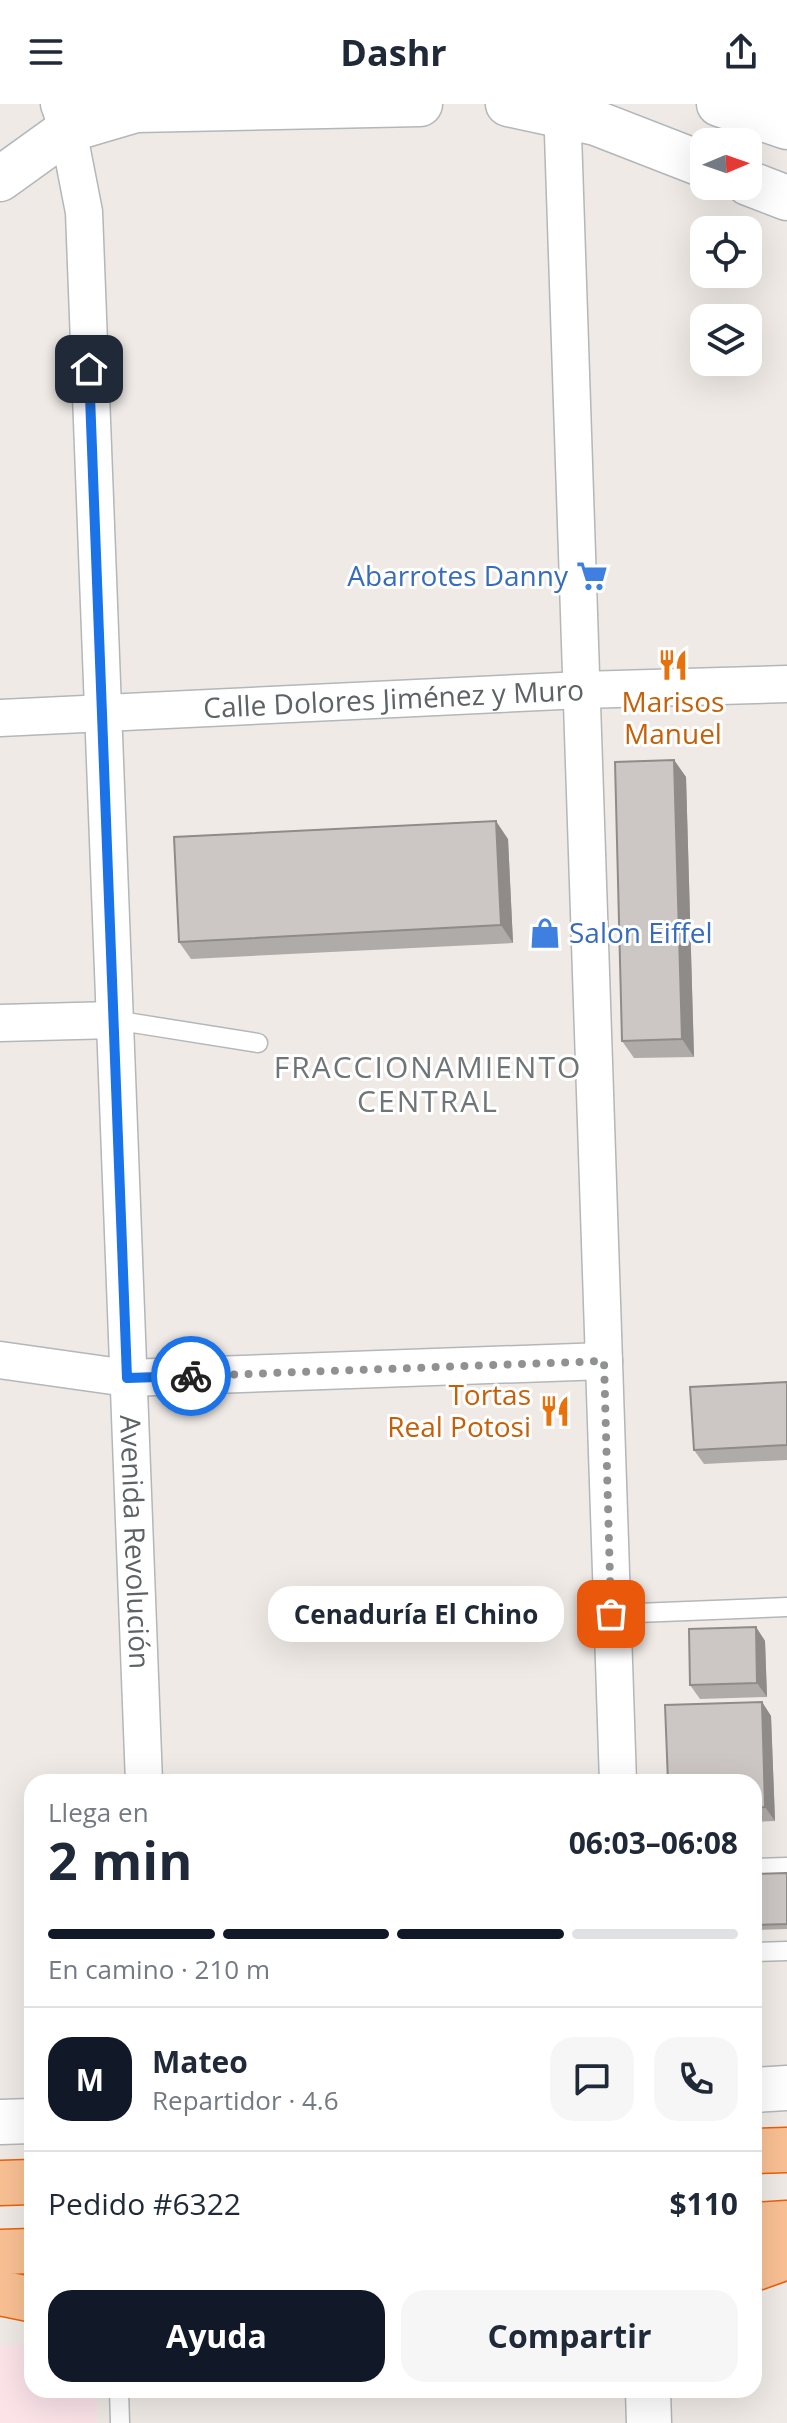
<!DOCTYPE html>
<html lang="es">
<meta charset="utf-8">
<style>
:root{--surface:#fff;--page:#f6f6f7;--text:#1f2937;--muted:#747a83;--line:#e0e1e3;--accent:#111827}
body{margin:0;font-family:"Open Sans",sans-serif;background:var(--page);color:var(--text);height:100vh;display:flex;flex-direction:column;font-size:30px;white-space:nowrap}
*{box-sizing:border-box;margin:0}
p{font-size:26px;color:var(--muted)}
.icon{flex:none;width:44px;height:44px;fill:none;stroke:currentColor;stroke-width:2;stroke-linecap:round;stroke-linejoin:round}
.map{position:relative;flex:1;overflow:hidden}
.side{position:absolute;left:24px;top:1670px;width:738px;height:624px;display:flex;flex-direction:column;background:var(--surface);border-radius:24px;box-shadow:0 8px 32px #0002}
.side>*{flex:none}
.needle{width:52px;rotate:88deg}
.tools{position:absolute;left:690px;top:24px;display:grid;gap:16px}
.tools a{display:grid;place-items:center;width:72px;height:72px;border-radius:16px;background:var(--surface);box-shadow:0 8px 32px #0002;font-size:40px}
.pin{position:absolute;display:grid;place-items:center;width:68px;height:68px;color:#fff;margin:-34px;border-radius:16px;box-shadow:0 4px 12px #0006}
.courier{position:absolute;display:grid;place-items:center;width:80px;height:80px;margin:-40px;border:6px solid #1a73e8;border-radius:50%;background:#fff;color:#222;box-shadow:0 2px 10px #0007}
.bubble{position:absolute;height:56px;border-radius:24px;background:var(--surface);box-shadow:0 8px 32px #0002;font-size:26px;font-weight:700;line-height:56px;text-align:center}
.headline em{font-style:normal;font-weight:700}
.headline div{display:flex;flex-direction:column-reverse}
.headline{display:flex;align-items:center;justify-content:space-between;height:136px;padding:0 24px}
h1{font-size:52px;font-weight:700;line-height:60px}
.bar{display:grid;grid-template-columns:repeat(4,1fr);gap:12px 8px;align-content:center;height:96px;padding:0 24px}
.bar i{height:10px;border-radius:6px;background:var(--line)}
.bar .current{background:var(--accent)}
.bar p{grid-column:span 4}
.line{display:flex;align-items:center;gap:20px;padding:0 24px;border-top:2px solid var(--line)}
.line div{flex:1}
.round{display:grid;place-items:center;flex:none;width:84px;height:84px;border-radius:24px;background:var(--page)}
.primary-button{display:flex;gap:16px;margin-top:auto;padding:16px 24px}
.primary-button a{flex:1;height:92px;border-radius:24px;background:var(--accent);color:#fff;font-size:32px;font-weight:700;line-height:92px;text-align:center}
.primary-button a+a{background:var(--page);color:var(--text)}
header{display:flex;justify-content:space-between;align-items:center;height:104px;padding:0 24px;background:var(--surface);font-size:36px;font-weight:700}
.map>svg:first-child{display:block}
.medical{fill:#fbe3e8}
.lines{fill:none;stroke-linecap:round;stroke-linejoin:round}
.lane-casing{stroke:#b3b7ba;stroke-width:21}
.street-casing{stroke:#b3b7ba;stroke-width:39}
.secondary-casing{stroke:#b2b7ba;stroke-width:47}
.highway-casing{stroke:#eb6009;stroke-width:47}
.lane{stroke:#fff;stroke-width:18}
.street{stroke:#fff;stroke-width:36}
.secondary{stroke:#fff;stroke-width:44}
.highway{stroke:#f9c093;stroke-width:44}
.wall{fill:#afaba9}
.shaded-wall{fill:#8f8b89}
.building{fill:#ccc7c4;stroke:#8f8b89;stroke-width:2}
.done{stroke:#909292;stroke-width:8;stroke-dasharray:0 14.4}
.route{stroke:#1a73e8;stroke-width:10}
.labels{text-anchor:middle;stroke-width:6;stroke-linejoin:round;paint-order:stroke}
.shop-label{font-size:28px;fill:#366cbe;stroke:#fff;text-anchor:end}
.street-label{font-size:28px;fill:#5d6365;stroke:#fff}
.food-label{font-size:28px;fill:#c56008;stroke:#fff}
.neighbourhood-label{font-size:30px;letter-spacing:2px;fill:#6e7577;stroke:#fff}
</style>
<header><svg class="icon" aria-label="menu" viewBox="0 0 24 24"><path d="M4 6h16M4 12h16M4 18h16"/></svg>Dashr<svg class="icon" aria-label="share" viewBox="0 0 24 24"><path d="M12 15V3M7 8l5-5 5 5M5 13v7h14v-7"/></svg></header>
<div class="map">
<svg width="787" height="2319" viewBox="0 0 787 2319">
<rect width="100%" height="100%" fill="#efeae5"/>
<path class="medical" d="M32 2241V2286H96L97 2319H0V2242Z"/>
<g class="lines">
<defs>
<path id="lane" d="M114 916 258 939
M611 1510 787 1503
M754 1764 787 1763
M754 1848 787 1847
M119 2286 120 2319"/>
<g id="street">
<path id="s1" d="M59 0 68 26 84 108 144 1678"/>
<path d="M562 0 618 1678"/>
<path id="s2" d="M0 614 582 586 787 580"/>
<path d="M0 919 114 916"/>
<path d="M0 1256 127 1274 604 1257"/>
</g>
<path id="secondary" d="M508 0 596 19 704 61
M719 0 787 23
M0 75 68 26 136 6 420 0
M748 79 787 94
M754 1986 787 1984
M0 2018 32 2017
M648 2286 649 2319"/>
<path id="highway" d="M754 2047 787 2046
M0 2079 32 2078
M754 2121 787 2119
M0 2148 32 2147
M756 2164 787 2153
M0 2189 29 2195"/>
</defs>
<use href="#lane" class="lane-casing"/>
<use href="#street" class="street-casing"/>
<use href="#secondary" class="secondary-casing"/>
<use href="#highway" class="highway-casing"/>
<use href="#lane" class="lane"/>
<use href="#street" class="street"/>
<use href="#secondary" class="secondary"/>
<use href="#highway" class="highway"/>
</g>
<path class="wall" d="M674 656 686 673 694 953 634 954 622 937Z
M508 735 513 839 191 855 179 838Z
M787 1278V1356L704 1360 694 1346Z
M756 1523 765 1537 767 1593 700 1595 690 1581Z
M762 1598 771 1612 775 1717 754 1718V1678Z
M787 1769V1825L754 1826V1770Z"/>
<path class="shaded-wall" d="M674 656 686 673 694 953 682 935Z
M496 717 508 735 513 839 501 821Z
M756 1523 765 1537 767 1593 757 1579Z
M762 1598 771 1612 775 1717 765 1703Z"/>
<path class="building" d="M674 656 682 935 622 937 615 658Z
M496 717 501 821 179 838 174 733Z
M787 1278V1341L694 1346 690 1283Z
M756 1523 757 1579 690 1581 689 1525Z
M762 1598 765 1703 754 1704V1678H668L665 1601Z
M787 1769V1820L754 1821V1770Z"/>
<g class="lines">
<path class="done" d="M191 1272 604 1257 611 1510"/>
<path class="route" d="M89 265 127 1274 191 1272"/>
</g>
<defs>
<symbol id="supermarket-bare" viewBox="-9 -9 18 18"><path d="M-6-5.5h2.5l.6 2H6L4.5 2H-2.5L-4.4-4H-6ZM-1.5 3.2a1.3 1.3 0 1 0 .1 0ZM3 3.2a1.3 1.3 0 1 0 .1 0Z" fill="#3f7fe0" stroke="#fff" stroke-width="2.5" paint-order="stroke"/></symbol>
<symbol id="restaurant-bare" viewBox="-9 -9 18 18"><path d="M-5-6h1v4h1v-4h1v4h1v-4h1v5L-1.5 .5V6h-2V.5L-5-1ZM5-6V6H3V1.5H1.5Q1.5-4 5-6Z" fill="#e8710a" stroke="#fff" stroke-width="2.5" paint-order="stroke"/></symbol>
<symbol id="shop-bare" viewBox="-9 -9 18 18"><path d="M-5-2.5h2.3a2.7 3.5 0 0 1 5.4 0H5L5.5 6h-11ZM-1.5-2.5h3a1.5 2.3 0 0 0-3 0Z" fill="#3f7fe0" stroke="#fff" stroke-width="2.5" paint-order="stroke"/></symbol>
</defs>
<g fill-rule="evenodd">
<use href="#supermarket-bare" x="570" y="450" width="44" height="44"/>
<use href="#restaurant-bare" x="651" y="539" width="44" height="44"/>
<use href="#shop-bare" x="523" y="807" width="44" height="44"/>
<use href="#restaurant-bare" x="533" y="1285" width="44" height="44"/>
</g>
<g class="labels">
<g class="shop-label">
<text x="568" y="482">Abarrotes Danny</text>
<text x="569" y="839" text-anchor="start">Salon Eiffel</text>
</g>
<g class="street-label">
<text dy="10" stroke="none"><textPath href="#s2" startOffset="394">Calle Dolores Jiménez y Muro</textPath></text>
<text dy="10" stroke="none"><textPath href="#s1" startOffset="1442">Avenida Revolución</textPath></text>
</g>
<g class="food-label">
<text x="673" y="608">Marisos<tspan x="673" dy="32">Manuel</tspan></text>
<text x="531" y="1301" text-anchor="end">Tortas<tspan x="531" dy="32">Real Potosi</tspan></text>
</g>
<g class="neighbourhood-label">
<text x="428" y="974">FRACCIONAMIENTO<tspan x="428" dy="34">CENTRAL</tspan></text>
</g>
</g>
</svg>
<div class="tools">
<a><svg class="needle" viewBox="-14 -14 28 28"><path d="M0-13l5 13h-10z" fill="#e53935"/><path d="M0 13l5-13h-10z" fill="#747a83"/></svg></a>
<a><svg class="icon" aria-label="locate" viewBox="0 0 24 24"><circle cx="12" cy="12" r="6"/><path d="M12 2v4M12 18v4M2 12h4M18 12h4"/></svg></a>
<a><svg class="icon" aria-label="layers" viewBox="0 0 24 24"><path d="M12 4l9 5-9 5-9-5zM3 14l9 5 9-5"/></svg></a>
</div>
<div class="pin" style="left:611px;top:1510px;background:#ea580c"><svg class="icon" aria-label="bag" viewBox="0 0 24 24"><path d="M5 8h14l-1 12H6zM9 8a3 3 0 0 1 6 0"/></svg></div>
<div class="pin" style="left:89px;top:265px;background:#1f2937"><svg class="icon" aria-label="home" viewBox="0 0 24 24"><path d="M3 11l9-7 9 7M6 9v11h12V9"/></svg></div>
<div class="courier" style="left:191px;top:1272px"><svg class="icon" aria-label="bike" viewBox="0 0 24 24"><circle cx="6" cy="16" r="4"/><circle cx="18" cy="16" r="4"/><path d="M6 16l4-8h5l3 8M10 8l3 8H6M13 5h3"/></svg></div>
<div class="bubble" style="left:268px;top:1482px;width:296px">Cenaduría El Chino</div>
<section class="side">
<div class="headline"><div><h1>2 min</h1><p>Llega en</p></div><em>06:03–06:08</em></div>
<div class="bar"><i class="current"></i><i class="current"></i><i class="current"></i><i></i><p>En camino · 210 m</p></div>
<div class="line" style="height:144px"><b class="round" style="background:var(--accent);color:#fff">M</b><div><b>Mateo</b><p>Repartidor · 4.6</p></div><a class="round"><svg class="icon" aria-label="chat" viewBox="0 0 24 24"><path d="M4 5h16v11H9l-5 4z"/></svg></a><a class="round"><svg class="icon" aria-label="phone" viewBox="0 0 24 24"><path d="M5 4h4l2 5-3 2q2 4 5 5l2-3 5 2v4C11 20 4 13 5 4z"/></svg></a></div>
<div class="line" style="height:104px"><div>Pedido #6322</div><b>$110</b></div>
<div class="primary-button"><a>Ayuda</a><a>Compartir</a></div>
</section>
</div>
